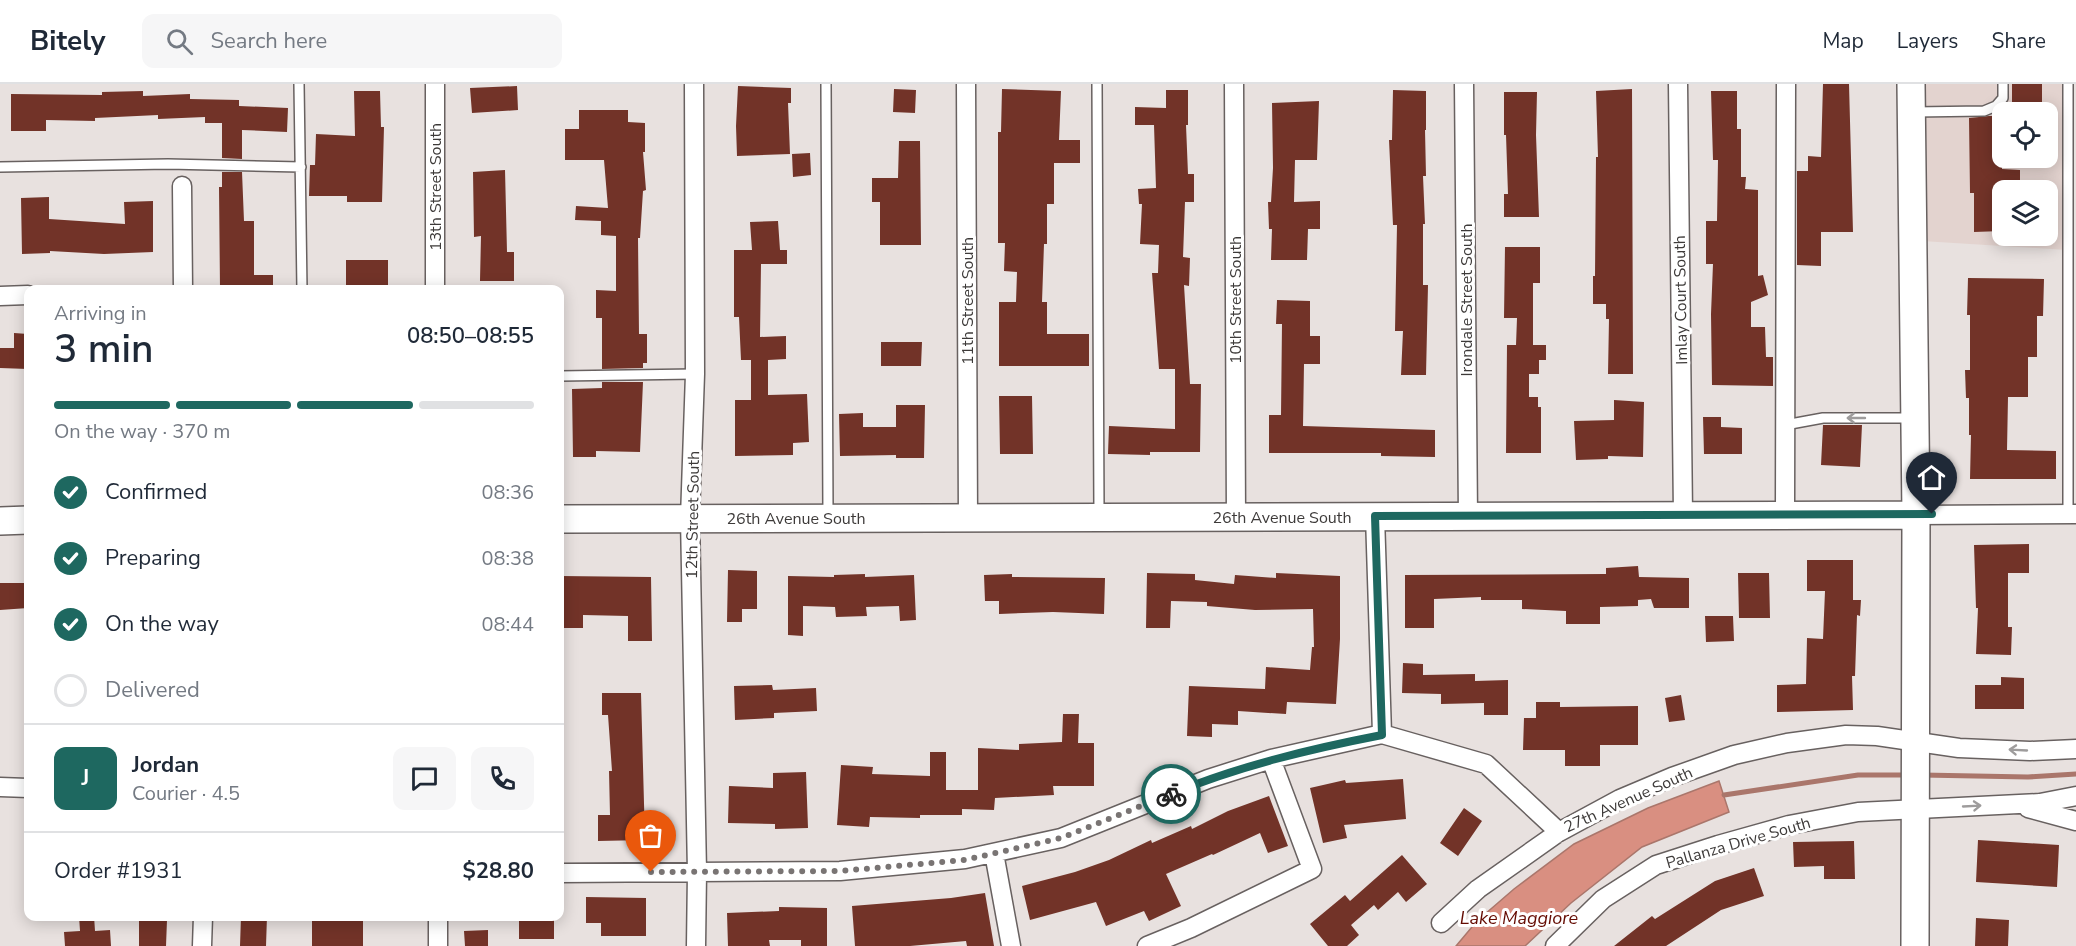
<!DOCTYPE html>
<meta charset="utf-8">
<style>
:root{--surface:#fff;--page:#f6f6f7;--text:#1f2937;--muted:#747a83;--line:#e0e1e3;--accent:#1e6860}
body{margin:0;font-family:"Nunito Sans",sans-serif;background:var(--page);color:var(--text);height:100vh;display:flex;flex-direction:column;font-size:22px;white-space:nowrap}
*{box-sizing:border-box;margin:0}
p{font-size:20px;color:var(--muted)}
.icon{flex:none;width:33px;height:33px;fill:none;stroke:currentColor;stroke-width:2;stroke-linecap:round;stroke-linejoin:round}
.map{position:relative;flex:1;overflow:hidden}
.panel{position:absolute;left:24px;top:201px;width:540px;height:636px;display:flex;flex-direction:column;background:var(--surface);border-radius:12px;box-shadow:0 3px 15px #0003}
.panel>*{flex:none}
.fabs{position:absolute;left:1992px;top:18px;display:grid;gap:12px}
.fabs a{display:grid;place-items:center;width:66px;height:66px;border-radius:12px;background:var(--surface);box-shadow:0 3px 15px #0003;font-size:30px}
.pin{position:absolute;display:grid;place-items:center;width:51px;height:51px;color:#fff;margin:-62px -26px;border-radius:50% 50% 50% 0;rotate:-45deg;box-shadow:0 0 6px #0007}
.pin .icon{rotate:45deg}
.courier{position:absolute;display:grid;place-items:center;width:60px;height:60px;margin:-30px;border:4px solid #1e6860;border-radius:50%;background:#fff;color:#222;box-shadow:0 2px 8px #0007}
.summary em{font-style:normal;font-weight:600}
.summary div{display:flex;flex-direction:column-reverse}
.summary{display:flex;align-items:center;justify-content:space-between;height:102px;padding:0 30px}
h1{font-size:39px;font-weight:600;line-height:45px}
.bar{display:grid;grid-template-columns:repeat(4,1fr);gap:9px 6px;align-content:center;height:72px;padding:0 30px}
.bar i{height:8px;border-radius:4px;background:var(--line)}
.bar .on{background:var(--accent)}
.bar p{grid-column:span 4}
.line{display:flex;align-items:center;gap:15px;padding:0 30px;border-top:2px solid var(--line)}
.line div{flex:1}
.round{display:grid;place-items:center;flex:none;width:63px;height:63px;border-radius:12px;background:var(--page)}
ol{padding:0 30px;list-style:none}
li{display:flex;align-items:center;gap:18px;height:66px}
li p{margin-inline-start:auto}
li .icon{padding:6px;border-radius:50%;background:var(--accent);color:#fff;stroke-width:4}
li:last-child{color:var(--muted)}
li i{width:33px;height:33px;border:3px solid var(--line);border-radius:50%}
header{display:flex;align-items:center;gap:36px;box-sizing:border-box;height:84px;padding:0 30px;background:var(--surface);border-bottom:2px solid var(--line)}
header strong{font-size:28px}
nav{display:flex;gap:33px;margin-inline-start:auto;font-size:21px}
.search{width:420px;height:54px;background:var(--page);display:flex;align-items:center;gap:15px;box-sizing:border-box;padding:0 21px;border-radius:12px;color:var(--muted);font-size:22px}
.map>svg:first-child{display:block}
.built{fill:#e3d3cf;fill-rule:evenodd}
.water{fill:#d98f81;stroke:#aa766b;stroke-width:1.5}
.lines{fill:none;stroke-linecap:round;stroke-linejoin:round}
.stream{stroke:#aa766b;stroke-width:5}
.building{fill:#723328}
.lane-casing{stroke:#686160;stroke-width:12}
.street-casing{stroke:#686160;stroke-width:21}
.secondary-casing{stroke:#686160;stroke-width:30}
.lane{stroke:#fff;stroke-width:9}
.street{stroke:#fff;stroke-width:18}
.secondary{stroke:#fff;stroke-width:27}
.oneway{stroke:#9e9c9c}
.done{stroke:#797473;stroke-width:6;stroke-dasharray:0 10.8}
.route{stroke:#1e6860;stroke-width:8}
.labels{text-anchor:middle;stroke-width:6;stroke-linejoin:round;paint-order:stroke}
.street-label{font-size:16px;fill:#3d3a39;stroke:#fff}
.water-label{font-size:18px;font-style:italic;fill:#640b02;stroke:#fff}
</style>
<header>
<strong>Bitely</strong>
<div class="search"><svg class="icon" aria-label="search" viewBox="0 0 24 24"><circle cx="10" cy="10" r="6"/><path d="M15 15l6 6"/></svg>Search here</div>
<nav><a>Map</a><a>Layers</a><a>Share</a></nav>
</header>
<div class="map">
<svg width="2076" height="862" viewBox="0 0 2076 862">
<rect width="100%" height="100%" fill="#e8e1df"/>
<path class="built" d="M1920 0H2064L2067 166 1922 157ZM2002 28H2048V74H2002ZM2002 106H2048V152H2002Z"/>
<path class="water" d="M1719 697 1729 728 1642 763 1571 819 1525 862H1456L1477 837 1514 805 1574 760 1648 724Z"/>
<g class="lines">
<path class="stream" d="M1922 691 2028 693 2076 690
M1724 711 1858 691H1907"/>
</g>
<path class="building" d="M1823 0H1849L1853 148H1821V182L1797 181V87H1808V72L1821 73Z
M2012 0H2042V28H2012Z
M517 2 518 26 472 29 470 4Z
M738 2 791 4V19H788L790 70 737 72 736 42Z
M894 5 916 6 915 29 893 28Z
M1002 5 1061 7 1059 56H1080V79H1054V120H1047V160H1044L1042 218H1047V250H1089V282H999V218H1016L1017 188 1004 187 1005 159H998V48H1001Z
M1632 5 1633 290H1608L1609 235H1606V220H1593V192H1595L1596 73H1598L1596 7Z
M1166 6H1188V41H1186L1188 90H1194V118H1185L1183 173 1190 174 1189 202 1184 201 1190 300H1201L1200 368H1150V371L1108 370 1109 342 1175 345V285H1159L1152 189H1158L1159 161 1140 160 1142 120H1139L1138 105 1156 104 1154 41H1135V23L1166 24Z
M1393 6 1426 7V46H1425L1426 92H1423L1425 140H1423V201H1428L1426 291H1401L1403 247H1395L1397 141H1393L1389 56H1392Z
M143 7V12L190 10V15L239 16V22L288 24 287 48 242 46V75L222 74V39H205V33L158 35V31L95 34V37L46 36V47H11V10L102 11V8Z
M354 7H380L381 43H384L382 118H347V112H309L310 81H315L316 50 355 52Z
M1711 7H1737V45H1741V93H1746L1745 105 1758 106V192L1763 191 1768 211 1751 218V243H1765L1766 273H1773V302L1712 301 1711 230 1713 180H1706V137H1717L1718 76H1713Z
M1504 8H1537L1536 51 1539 133H1504V110H1508L1506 51H1504Z
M1319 17 1317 76H1295L1294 118 1320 117V145H1308L1307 176H1271L1272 145H1269L1268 118H1271L1273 84 1272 19Z
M579 26H628V38L645 39V68H643L646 106 643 107 640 154H638L639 250H647V279H643V284L602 285V234H596V206L616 207V152L601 151V137L575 136 576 122 608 124 604 76H565V45H579Z
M1989 32H2002V85L2020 86V106H2002V147L1974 148V109H1970L1969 34Z
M899 57H920L921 161H880V118H872V94H898Z
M810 69 811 91 793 93 792 70Z
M505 86 507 168H514V197H480L481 152 474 153 473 88Z
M222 88H242L244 137H254V191H273V206L220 205 219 103H222Z
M49 113V135L125 140 124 118 153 117V168L104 170 50 167V169L22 170 21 114Z
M778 137 780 166H787V180H761L760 253 786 252V275L768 276V311L807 310 809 358 793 359V371L735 372V316H751V276H741L739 233H734V166H752L750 138Z
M1505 163H1540V199H1533V261H1546V276H1539V290H1529V313H1538V323H1541V369H1506L1507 261H1516L1517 234H1504Z
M346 176H388V205H346Z
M1968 194 2044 195 2043 232H2037V273H2028V313H2008L2007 366 2056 367V395H1970L1971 351H1969V314H1966L1965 286H1970V231H1967Z
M1277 216 1310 217V252H1320V280H1304L1303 342 1435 346V373L1381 372V369H1269V331H1281L1282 240H1276Z
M14 249 28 250V285L0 284V264H14Z
M881 258H922L921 282H881Z
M602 298H643L640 368 596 367V373H573L572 305 602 304Z
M999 312H1032L1033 370H1000Z
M1614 316 1644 318 1643 373 1608 372V375L1576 376 1574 337 1614 336Z
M896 321H925L924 374H896V371L840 372 839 330 863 329V343H896Z
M1703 333H1721V343L1742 344V370H1704Z
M1823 341H1862L1860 383 1821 381Z
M2029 460V489H2008V543H2012L2011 571 1976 570 1978 524H1976L1974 461Z
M1807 476H1853V516H1861L1860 532 1857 531 1855 592H1852L1853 626 1777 628V601L1806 600 1807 554 1823 555 1825 507H1807Z
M1638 482 1639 493 1689 494V524H1654L1651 515 1638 516V522L1600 523V540H1566V527L1522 525V516H1481V513L1434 515V544H1405V491L1606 490V484Z
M728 486 757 487V525H742V538H727Z
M1147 489 1195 490V496L1234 500 1235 491 1276 494V489L1340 492V555L1336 620 1287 618 1286 630 1238 627V641L1212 640V653L1187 652 1189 602 1265 605 1266 583 1310 586 1312 563H1314L1313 525 1255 526 1207 522V518L1171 517 1170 544H1146Z
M1738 489H1769L1770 534H1739Z
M865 490V493L914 491 916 536 900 537 899 522 866 523 867 532 836 533 835 523 803 522V552L788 551V492L834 493V491Z
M1012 490V493L1105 494 1104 530 1053 528 999 530V517H985L984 491Z
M560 492 651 493 652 557H628V532L583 531V544H560Z
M0 499H28V524L0 526Z
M1705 532H1733L1734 557 1706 558Z
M1403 579 1423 580V591L1475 590V597L1508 596V631H1484V619L1441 620V610L1402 609Z
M2001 593 2024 594V625H1975V601H2001Z
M772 601 773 606 816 604 817 627 774 629V634L735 636 734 602Z
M602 609H641L645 756 598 757V731H610L609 687H612L608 631H602Z
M1681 611 1685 636 1669 638 1665 614Z
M1536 618H1560V623L1638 622V661H1600V682H1565V666H1523L1524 634H1536Z
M1063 630H1079L1078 659H1094V702H1053L1054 711 995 714 994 726 962 725V731H920V734L870 733 869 743 837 741 841 681 873 683 872 690 930 692V668H946V706H978V664L1019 666V660L1062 658Z
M806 688 808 744 775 745V740L728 739 729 702 773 704V689Z
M1403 695 1406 735 1344 741 1347 754 1323 759 1310 704 1345 696 1346 699Z
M1269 712 1288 762 1268 769 1260 749 1213 771 1212 770 1166 790 1181 822 1149 837 1144 827 1106 842 1096 818 1030 836 1022 802 1075 788 1109 776 1151 756 1152 759 1191 742 1192 745 1228 727Z
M1464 724 1482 737 1458 772 1440 759Z
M1978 756 2059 761 2057 803 1976 798Z
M1854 757 1855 795H1824V782L1794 783 1793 758Z
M1402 771 1427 800 1406 818 1398 808 1378 826 1374 821 1351 841 1359 851 1347 862H1328L1310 840 1345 811 1350 817Z
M1754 784 1764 812 1721 826 1666 862H1614L1652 832 1655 835 1715 797Z
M985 809 994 862H967L966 857 910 862H855L852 822 951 814Z
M586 813 646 814V852H601V839H586Z
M779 823 827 824V862H801V856H769L770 862H728L727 829 779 827Z
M79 832H94L95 847 110 846 111 862H65L64 848 80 847Z
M241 832H267L266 862H240Z
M312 832H363V862H312Z
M519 832H554V855H519Z
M1976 834 2009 836 2008 862H1975Z
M139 836H167L166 862H139Z
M488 846V862H465L464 847Z"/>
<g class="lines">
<defs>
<path id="lane" d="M299 0 302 206
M826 0 828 431
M1097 0 1099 430
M2068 0V430
M1914 28 1984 27 1996 22 2003 14V0
M0 83 168 80 301 83
M560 292 695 290
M1785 341 1823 334H1912"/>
<path id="street" d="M694 0 695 290 690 434 697 788 696 862
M966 0 968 434
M1234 0 1236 433
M1464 0 1468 432
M1678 0 1683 431
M182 102 183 206
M435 206V0
M0 212 28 211
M1785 431 1786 0
M1916 431 2076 430
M1375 432 1382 650
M0 703 28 704
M2028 724 2076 737
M994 769 1011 862
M560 789 840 787 965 775 1061 754 1208 695 1271 675 1382 650 1486 680 1559 748
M438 832V862
M1441 839 1478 805 1559 748 1620 715 1672 693 1734 671 1787 659 1846 651 1877 652 1959 664 2030 667 2076 665
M202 862 203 832
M1147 862 1191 844 1312 785 1271 675
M1555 862 1603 815 1656 781 1718 761 1789 741 1858 728 2040 719 2076 712"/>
<path id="secondary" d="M1911 0 1916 431 1915 862
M560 435 1916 431
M0 437 28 436"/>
</defs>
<use href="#lane" class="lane-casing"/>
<use href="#street" class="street-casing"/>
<use href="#secondary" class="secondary-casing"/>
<use href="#lane" class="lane"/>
<use href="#street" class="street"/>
<use href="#secondary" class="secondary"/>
</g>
<defs><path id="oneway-shaft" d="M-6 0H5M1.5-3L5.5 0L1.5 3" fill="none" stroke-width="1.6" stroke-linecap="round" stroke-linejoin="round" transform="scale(1.5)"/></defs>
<g class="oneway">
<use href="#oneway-shaft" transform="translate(1856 334) rotate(-180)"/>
<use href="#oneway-shaft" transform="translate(2018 666) rotate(-177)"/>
<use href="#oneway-shaft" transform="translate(1972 722) rotate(-3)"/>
</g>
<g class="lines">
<path class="done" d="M651 788 840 787 965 776 1061 754 1171 710"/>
<path class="route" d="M1171 710C1239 682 1310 665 1382 651L1375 432 1932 430"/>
</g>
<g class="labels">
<g class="street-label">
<text transform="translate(435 103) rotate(-90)" y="6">13th Street South</text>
<text transform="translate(1235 216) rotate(-90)" y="6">10th Street South</text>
<text transform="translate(1466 216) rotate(-90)" y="6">Irondale Street South</text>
<text transform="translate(1680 216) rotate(-91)" y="6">Imlay Court South</text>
<text transform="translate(967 217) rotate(-90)" y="6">11th Street South</text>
<text transform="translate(692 431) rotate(-89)" y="6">12th Street South</text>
<text x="1282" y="439">26th Avenue South</text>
<text x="796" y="440">26th Avenue South</text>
<text transform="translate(1628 715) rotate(-24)" y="6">27th Avenue South</text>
<text transform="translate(1738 758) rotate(-16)" y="6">Pallanza Drive South</text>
</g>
<g class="water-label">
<text x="1519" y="840">Lake Maggiore</text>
</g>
</g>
</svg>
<div class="fabs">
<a><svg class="icon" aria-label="locate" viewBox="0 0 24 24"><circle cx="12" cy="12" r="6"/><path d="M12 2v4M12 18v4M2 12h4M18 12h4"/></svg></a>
<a><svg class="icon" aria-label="layers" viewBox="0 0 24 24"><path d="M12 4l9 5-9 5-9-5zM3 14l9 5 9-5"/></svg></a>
</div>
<div class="pin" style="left:651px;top:788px;background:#ea580c"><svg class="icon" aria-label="bag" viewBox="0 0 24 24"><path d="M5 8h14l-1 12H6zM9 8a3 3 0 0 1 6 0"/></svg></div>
<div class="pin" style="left:1932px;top:430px;background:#1f2937"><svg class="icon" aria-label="home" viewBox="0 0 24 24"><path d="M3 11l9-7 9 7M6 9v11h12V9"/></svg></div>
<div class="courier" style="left:1171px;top:710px"><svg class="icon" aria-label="bike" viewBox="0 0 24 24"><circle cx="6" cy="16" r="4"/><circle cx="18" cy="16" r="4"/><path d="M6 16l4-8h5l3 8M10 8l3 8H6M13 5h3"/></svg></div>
<section class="panel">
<div class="summary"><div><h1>3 min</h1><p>Arriving in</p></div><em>08:50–08:55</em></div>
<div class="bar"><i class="on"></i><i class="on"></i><i class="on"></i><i></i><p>On the way · 370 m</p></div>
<ol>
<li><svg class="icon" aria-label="check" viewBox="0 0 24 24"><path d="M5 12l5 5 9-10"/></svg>Confirmed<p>08:36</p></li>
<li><svg class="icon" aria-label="check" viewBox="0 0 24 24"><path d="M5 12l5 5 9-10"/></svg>Preparing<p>08:38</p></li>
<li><svg class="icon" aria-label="check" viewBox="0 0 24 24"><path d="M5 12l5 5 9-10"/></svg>On the way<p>08:44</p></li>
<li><i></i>Delivered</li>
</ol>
<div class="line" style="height:108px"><b class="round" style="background:var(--accent);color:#fff">J</b><div><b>Jordan</b><p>Courier · 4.5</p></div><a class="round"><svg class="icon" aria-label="chat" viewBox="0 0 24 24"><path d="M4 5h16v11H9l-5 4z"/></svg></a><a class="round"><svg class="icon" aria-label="phone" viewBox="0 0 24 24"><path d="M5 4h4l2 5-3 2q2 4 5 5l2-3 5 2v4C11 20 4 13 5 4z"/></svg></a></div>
<div class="line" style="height:78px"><div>Order #1931</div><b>$28.80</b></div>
</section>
</div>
